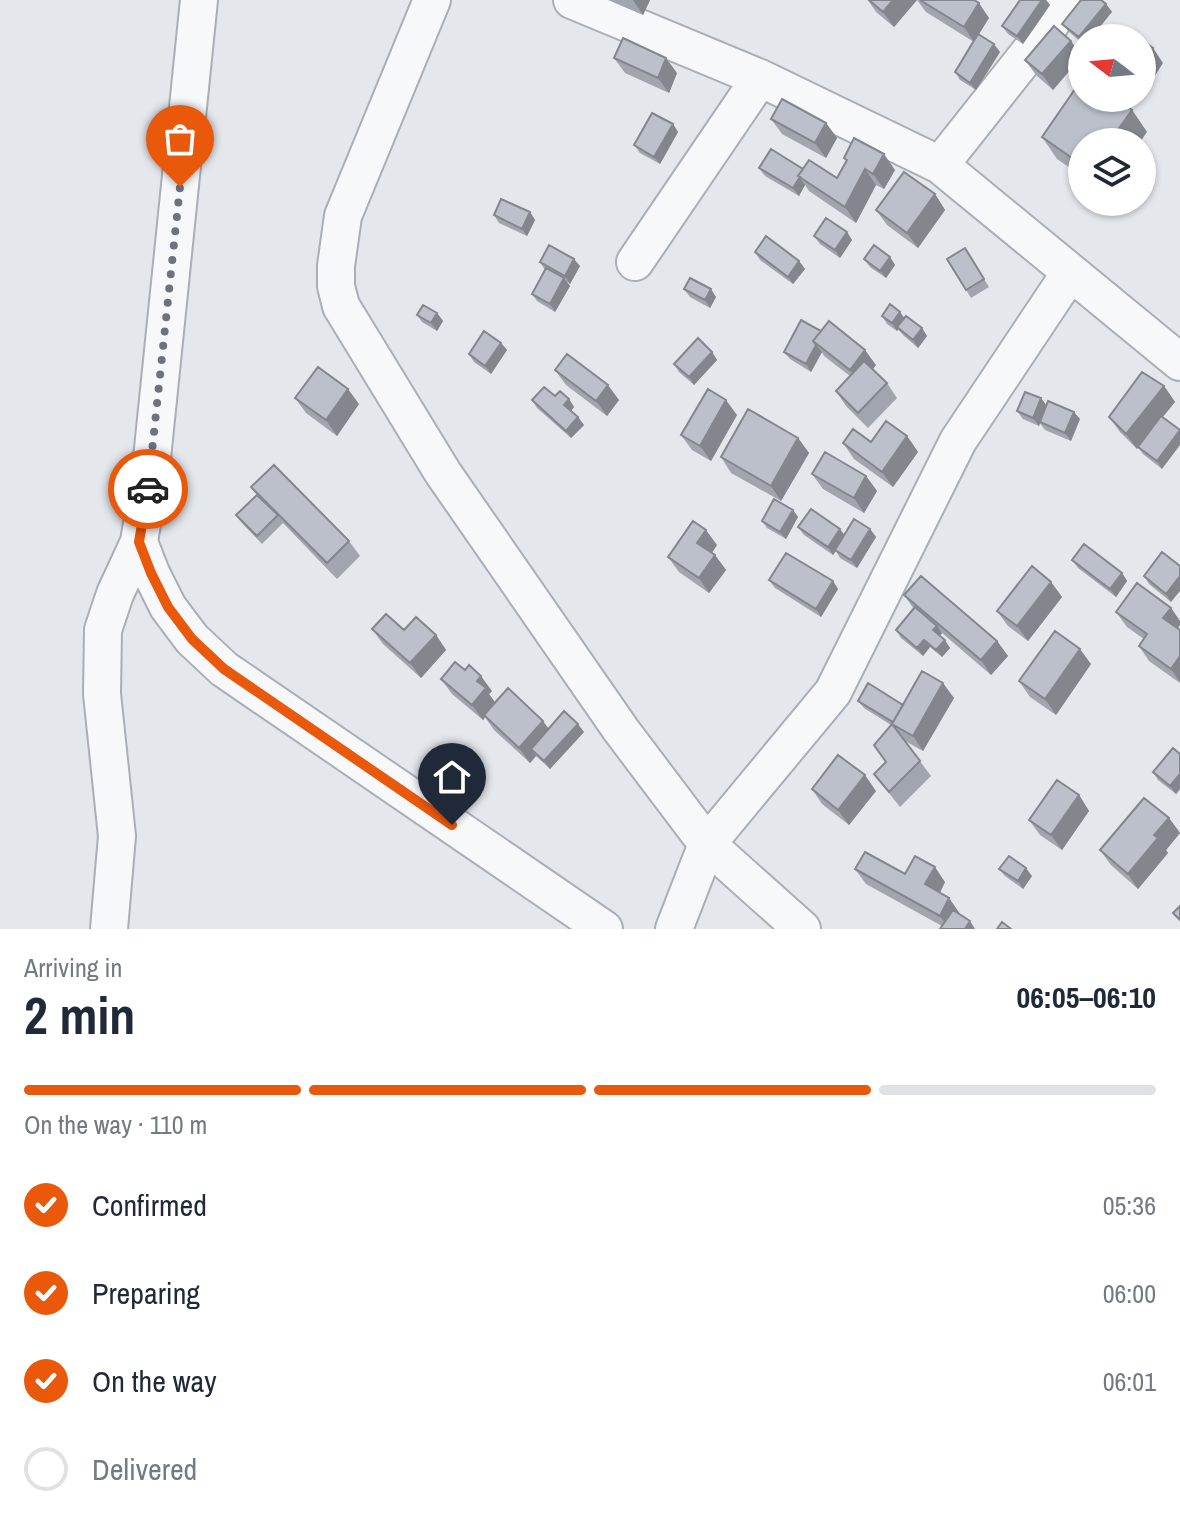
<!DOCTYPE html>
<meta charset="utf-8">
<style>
:root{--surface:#fff;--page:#f6f6f7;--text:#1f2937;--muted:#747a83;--line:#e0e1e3;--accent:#ea580c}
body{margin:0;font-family:"Archivo Narrow",sans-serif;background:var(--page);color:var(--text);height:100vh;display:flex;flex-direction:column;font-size:30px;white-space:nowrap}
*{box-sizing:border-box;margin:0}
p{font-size:26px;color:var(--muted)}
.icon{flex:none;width:44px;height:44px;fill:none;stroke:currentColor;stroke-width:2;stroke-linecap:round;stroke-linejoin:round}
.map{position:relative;height:929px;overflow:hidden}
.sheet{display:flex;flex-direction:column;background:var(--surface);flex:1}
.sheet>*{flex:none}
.needle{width:52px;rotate:286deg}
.fabs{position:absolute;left:1068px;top:24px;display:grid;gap:16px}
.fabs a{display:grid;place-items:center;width:88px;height:88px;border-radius:50%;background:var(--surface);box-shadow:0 2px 6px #0004;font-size:40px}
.pin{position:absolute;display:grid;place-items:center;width:68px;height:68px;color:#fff;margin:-82px -34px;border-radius:50% 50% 50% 0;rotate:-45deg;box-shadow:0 0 8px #0007}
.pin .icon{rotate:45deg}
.courier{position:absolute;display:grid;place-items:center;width:80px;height:80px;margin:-40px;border:6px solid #ea580c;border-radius:50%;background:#fff;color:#222;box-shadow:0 2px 10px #0007}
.overview em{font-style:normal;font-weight:700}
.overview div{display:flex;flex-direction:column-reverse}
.overview{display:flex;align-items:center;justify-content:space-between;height:136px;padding:0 24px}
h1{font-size:52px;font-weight:700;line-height:60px}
.bar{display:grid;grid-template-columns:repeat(4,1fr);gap:12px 8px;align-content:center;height:96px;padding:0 24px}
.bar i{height:10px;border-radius:6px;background:var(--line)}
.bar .active{background:var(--accent)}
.bar p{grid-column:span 4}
ol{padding:0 24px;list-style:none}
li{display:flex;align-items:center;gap:24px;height:88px}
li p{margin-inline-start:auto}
li .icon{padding:8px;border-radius:50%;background:var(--accent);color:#fff;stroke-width:4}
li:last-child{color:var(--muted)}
li i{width:44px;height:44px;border:4px solid var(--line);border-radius:50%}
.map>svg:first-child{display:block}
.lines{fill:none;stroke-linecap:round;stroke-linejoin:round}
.minor-casing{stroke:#a9aeb7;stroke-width:40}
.minor{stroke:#f7f8fa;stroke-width:36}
.wall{fill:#a1a5ae}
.shaded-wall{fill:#83868d}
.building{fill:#bbc0ca;stroke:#83868d;stroke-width:2}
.done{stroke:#6c737f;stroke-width:8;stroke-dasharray:0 14.4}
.route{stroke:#ea580c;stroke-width:10}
</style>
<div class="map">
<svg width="1180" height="929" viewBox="0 0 1180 929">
<rect width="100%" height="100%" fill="#e4e7ec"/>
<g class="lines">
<defs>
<path id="minor" d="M199 0 151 468 139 542 151 573 168 607 192 639 224 669 604 929
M432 0 343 216 336 266V286L341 306 443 473 621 730 707 844 674 929
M572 0 760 78 940 165 1180 362
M940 165 1047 30 1065 0
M635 262 760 78
M109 929 117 836 102 694 103 630 115 594 139 542
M802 929 707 844 833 692 958 441 1070 273"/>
</defs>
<use href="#minor" class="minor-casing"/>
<use href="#minor" class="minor"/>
</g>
<path class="wall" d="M608 0H650L643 15Z
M868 0H917L894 27 876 12Z
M917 0 989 18 979 34 1000 52 976 90 960 80 955 72 974 42 926 12Z
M1020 0H1046L1050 5 1023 44 1008 34 1002 26Z
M1106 4 1112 12 1082 38V43L1068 31 1062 24Z
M1082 56 1053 90 1036 75 1025 60Z
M614 58 677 73 669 93 625 73Z
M1132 110 1147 132 1082 142V176L1057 159 1042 137Z
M771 119 826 123 837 138 826 158 782 134Z
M673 124 678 132 660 164 640 153 634 145Z
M844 158 895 170 884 189 876 185 856 223 809 191 805 185 799 196 765 176 759 168 803 169 837 178 846 161Z
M935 194 945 210 918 248 887 225 876 210Z
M530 212 535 220 527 236 499 223 494 215Z
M847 232 852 240 840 258 820 244 814 236Z
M965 248 989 287 971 298 966 290Z
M755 252 799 261 805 269 793 284 760 260Z
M890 257 895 265 886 278 870 267 864 259Z
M540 262 580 266 570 284 567 282 570 286 555 312 537 301 532 294 545 270Z
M684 289 716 297 710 308 690 297Z
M437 313 443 321 437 331 422 322 417 315Z
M882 316 904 318 922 328 927 336 918 348 903 335 898 329 897 331 887 324Z
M801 320 876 365 873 369 887 383 897 398 868 428 846 406 836 391 850 376 824 356 822 352 811 372 790 359 784 352Z
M501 343 507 350 491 374 474 362 469 354Z
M712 352 717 360 694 385 679 372 674 364Z
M555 370 619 400 607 416 566 385Z
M1164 386 1175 402 1162 417V469L1143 454 1138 447 1137 449 1120 432 1109 417Z
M555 396 569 399 574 407 571 411 584 425 571 438 537 408 532 400Z
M295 398 359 404 337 436 306 413Z
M1046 406 1080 419 1071 441 1045 430 1040 423 1039 426 1023 419 1017 411Z
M737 415 711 461 692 450 681 435Z
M907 436 918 452 893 487 854 459 843 443 871 442Z
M798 438 809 453 781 501 731 473 721 457Z
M812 474 866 476 877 491 864 513 823 489Z
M251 487 349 541 360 556 337 579 283 523 262 544 242 523 236 515 257 495Z
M793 510 798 517 786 539 767 528 762 521Z
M798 527 844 534 870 529 876 537 857 568 840 558 836 551 833 555 804 535Z
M717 545 712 553 715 555 726 570 709 593 679 572 668 557Z
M1162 552 1171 602 1149 584 1144 576Z
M1072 560 1122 573 1127 581 1116 597 1078 568Z
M769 580 833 581 838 589 821 617 775 588Z
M1051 582 1062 597 1028 641 1008 626 997 611Z
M904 595 997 641 1008 656 991 675 942 633 940 636 950 648 942 657 930 647 923 656 901 638 896 630 914 609Z
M1171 608 1180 621V625L1178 628 1180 630V683L1149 661 1139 646 1144 639 1127 627 1116 612Z
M372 629 404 630 436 635 446 650 421 678 383 644Z
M1091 664 1056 715 1030 697 1019 681Z
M441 679 492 691 489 694 495 702 549 729 584 732 550 769 536 756 530 763 494 730 485 717 483 720 452 694Z
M954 698 923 751 905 741 931 776 900 807 874 774 885 762 891 725 864 708 858 701 903 705Z
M1180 754V789L1176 794 1158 780 1153 772Z
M812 789 876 791 849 825 822 804Z
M1079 795 1089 811 1062 850 1040 835 1029 820Z
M1169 818 1180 833 1166 850 1168 853 1138 889 1111 865 1100 850Z
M855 869 905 874 945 882 940 893 949 898 960 914 942 926 866 884Z
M999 869 1032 876 1023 889 1005 876Z"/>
<path class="shaded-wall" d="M633 0H650L643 15Z
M893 0H917L894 27 883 12Z
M1042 0H1046L1050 5 1023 44 1017 36Z
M979 3 989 18 974 42 964 27Z
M1106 4 1112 12 1091 38H1082V41L1079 37Z
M1071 41 1082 56 1053 90 1042 74Z
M994 44 1000 52 976 90 970 83Z
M1153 48 1163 63 1144 93 1142 91V64Z
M666 58 677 73 669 93 658 78Z
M1132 110 1147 132 1140 142H1109Z
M826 123 837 138 826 158 815 143Z
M673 124 678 132 660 164 654 157Z
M884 154 895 170 884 189 873 174Z
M865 169 876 185 856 223 845 207Z
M800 178 805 185 799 196 793 188Z
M935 194 945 210 918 248 907 233Z
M530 212 535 220 527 236 522 229Z
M847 232 852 240 840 258 835 250Z
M890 257 895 265 886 278 880 271Z
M574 259 580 266 570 284 565 276Z
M799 261 805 269 793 284 788 277Z
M564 278 570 286 555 312 550 304Z
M711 289 716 297 710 308 705 300Z
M900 312 906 320 897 331 892 323Z
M437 313 443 321 437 331 431 323Z
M922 328 927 336 918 348 913 340Z
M501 343 507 350 491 374 485 366Z
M816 345 822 352 811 372 806 364Z
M865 350 876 365 860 385 850 370Z
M712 352 717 360 694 385 689 377Z
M608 385 619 400 607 416 596 401Z
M1164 386 1175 402 1137 449 1126 434Z
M348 389 359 404 337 436 326 420Z
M1041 398 1047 406 1039 426 1033 418Z
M569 399 574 407 570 412 564 405Z
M726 400 737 415 711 461 700 446Z
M1074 412 1080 419 1071 441 1065 433Z
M578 417 584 425 571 438 566 431Z
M1180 430V445L1162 469 1157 461Z
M907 436 918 452 893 487 882 472Z
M798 438 809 453 781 501 771 486Z
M866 476 877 491 864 513 854 498Z
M793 510 798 517 786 539 780 532Z
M840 529 846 537 833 555 828 547Z
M870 529 876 537 857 568 851 560Z
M706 530 717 545 708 558 697 543Z
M715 555 726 570 709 593 699 578Z
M1122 573 1127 581 1116 597 1110 589Z
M1180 576V591L1171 602 1166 594Z
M833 581 838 589 821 617 816 609Z
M1051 582 1062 597 1028 641 1017 626Z
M1171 608 1180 621V625L1174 633 1163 618Z
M937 626 942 633 938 638 933 630Z
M436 635 446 650 421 678 410 663Z
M924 640 930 647 923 656 917 648Z
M945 640 950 648 942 657 936 650Z
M997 641 1008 656 991 675 981 660Z
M1080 649 1091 664 1056 715 1045 699Z
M1180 656V682L1171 669Z
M481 676 492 691 489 694 496 704 483 720 472 705 477 681Z
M943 683 954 698 923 751 913 736Z
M543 721 554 736 531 749 536 756 530 763 519 748Z
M578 724 584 732 550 769 544 761Z
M1180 774V789L1176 794 1170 786Z
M865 775 876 791 849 825 838 810Z
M1079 795 1089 811 1062 850 1051 835Z
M1169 818 1180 833 1166 850 1168 853 1138 889 1128 874 1154 835Z
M935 867 945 882 936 900 925 884Z
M1026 868 1032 876 1023 889 1018 881Z
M949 898 960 914 952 929H949L940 916Z
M970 921 975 929H965Z"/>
<path class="building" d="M869 0H893L883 12Z
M920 0H974L979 3 964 27Z
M1020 0H1042L1017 36 1002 26Z
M1081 0H1101L1106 4 1079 37 1062 24Z
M1054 26 1071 41 1042 74 1025 60Z
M1125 29 1139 38H1119Z
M978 34 994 44 970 83 955 72Z
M623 38 666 58 658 78 614 58Z
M1142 40 1153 48 1142 64Z
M1082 79V98H1115L1132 110 1109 142H1082V165L1042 137Z
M782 99 826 123 815 143 771 119Z
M652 113 673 124 654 157 634 145Z
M854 138 884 154 873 174 865 169 845 207 798 176 809 160 837 178 847 160 844 158Z
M771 149 803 169 798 176 800 177 793 188 759 168Z
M904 172 935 194 907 233 876 210Z
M501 199 530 212 522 229 494 215Z
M826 218 847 232 835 250 814 236Z
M766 236 799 261 788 277 755 252Z
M549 245 574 259 565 276 540 262Z
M874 245 890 257 880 271 864 259Z
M965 248 984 279 966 290 947 259Z
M546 268 564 278 550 304 532 294Z
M690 278 711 289 705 300 684 289Z
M890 304 900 312 892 323 882 316Z
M423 305 437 313 431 323 417 315Z
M906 316 922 328 913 340 897 327Z
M801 320 821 331 813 341 816 345 806 364 784 352Z
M829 321 865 350 850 370 813 341Z
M484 331 501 343 485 366 469 354Z
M698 338 712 352 689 377 674 364Z
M567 354 608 385 596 401 555 370Z
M864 361 887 383 858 413 836 391Z
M318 367 348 389 326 420 295 398Z
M1142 372 1164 386 1126 434 1109 417Z
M544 387 555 396 560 391 569 399 564 405 578 417 566 431 532 400Z
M708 389 726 400 700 446 681 435Z
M1025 392 1041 398 1033 418 1017 411Z
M1048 401 1074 412 1065 433 1040 422Z
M748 409 798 438 771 486 721 457Z
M1161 416 1180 430 1157 461 1138 447Z
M886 421 907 436 882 472 843 443 853 429 871 442Z
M825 452 866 476 854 498 812 474Z
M274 465 349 541 327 563 251 487Z
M257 495 278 515 257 536 236 515Z
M774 499 793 510 780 532 762 521Z
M811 509 840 529 828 547 798 527Z
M854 519 870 529 851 560 835 550Z
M693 521 706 530 697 543 715 555 699 578 668 557Z
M1084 544 1122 573 1110 589 1072 560Z
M1162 552 1180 566V576L1166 594 1144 576Z
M786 553 833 581 816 609 769 580Z
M1032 566 1051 582 1017 626 997 611Z
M921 576 997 641 981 660 904 595Z
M1137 583 1171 608 1163 618 1180 630V656L1171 669 1139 646 1147 634 1116 612Z
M915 607 937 626 933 630 945 640 936 650 924 640 917 648 896 630Z
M386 614 404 630 416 617 436 635 410 663 372 629Z
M1055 631 1080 649 1045 699 1019 681Z
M455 662 465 670 469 665 481 676 477 681 486 688 472 705 441 679Z
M922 671 943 683 913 736 892 724Z
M868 683 903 705 893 722 858 701Z
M508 688 543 721 519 748 484 715Z
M564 711 578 724 544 761 531 749Z
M892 724 920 761 889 792 874 774 886 762 874 745Z
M1173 748 1180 754V774L1170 786 1153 772Z
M838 755 865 775 838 810 812 789Z
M1057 780 1079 795 1051 835 1029 820Z
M1144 798 1169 818 1154 835 1158 838 1128 874 1100 850Z
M865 852 905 874 915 856 935 867 925 884 949 898 940 916 855 869Z
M1009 856 1026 868 1018 881 999 869Z
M1180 906V920L1173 913Z
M953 910 970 921 965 929H940Z
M1002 922 1011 929H997Z"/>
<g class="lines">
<path class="done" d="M148 489 180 187"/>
<path class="route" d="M148 489 139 542 151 573 168 607 192 639 224 669 452 825"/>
</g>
</svg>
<div class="fabs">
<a><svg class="needle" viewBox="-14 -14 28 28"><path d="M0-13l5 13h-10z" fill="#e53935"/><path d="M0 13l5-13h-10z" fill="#747a83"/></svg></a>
<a><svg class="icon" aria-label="layers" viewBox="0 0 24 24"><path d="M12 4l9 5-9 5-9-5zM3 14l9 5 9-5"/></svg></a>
</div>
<div class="pin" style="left:180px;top:187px;background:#ea580c"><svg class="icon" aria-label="bag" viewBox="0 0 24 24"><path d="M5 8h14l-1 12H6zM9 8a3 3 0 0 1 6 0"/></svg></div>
<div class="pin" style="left:452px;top:825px;background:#1f2937"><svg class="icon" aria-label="home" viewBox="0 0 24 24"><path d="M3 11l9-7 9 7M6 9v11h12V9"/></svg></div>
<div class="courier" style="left:148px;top:489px"><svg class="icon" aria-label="car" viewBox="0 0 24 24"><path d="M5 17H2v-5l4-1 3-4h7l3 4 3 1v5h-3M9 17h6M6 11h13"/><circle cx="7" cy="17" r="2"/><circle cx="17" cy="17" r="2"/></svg></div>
</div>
<section class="sheet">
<div class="overview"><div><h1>2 min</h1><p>Arriving in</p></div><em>06:05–06:10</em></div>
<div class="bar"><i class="active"></i><i class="active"></i><i class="active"></i><i></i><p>On the way · 110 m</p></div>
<ol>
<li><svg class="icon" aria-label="check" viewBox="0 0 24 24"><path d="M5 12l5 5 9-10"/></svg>Confirmed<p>05:36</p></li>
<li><svg class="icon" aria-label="check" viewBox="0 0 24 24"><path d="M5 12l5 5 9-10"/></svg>Preparing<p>06:00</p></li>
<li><svg class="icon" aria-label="check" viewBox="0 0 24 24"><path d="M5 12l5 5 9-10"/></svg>On the way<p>06:01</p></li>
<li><i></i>Delivered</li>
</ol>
</section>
